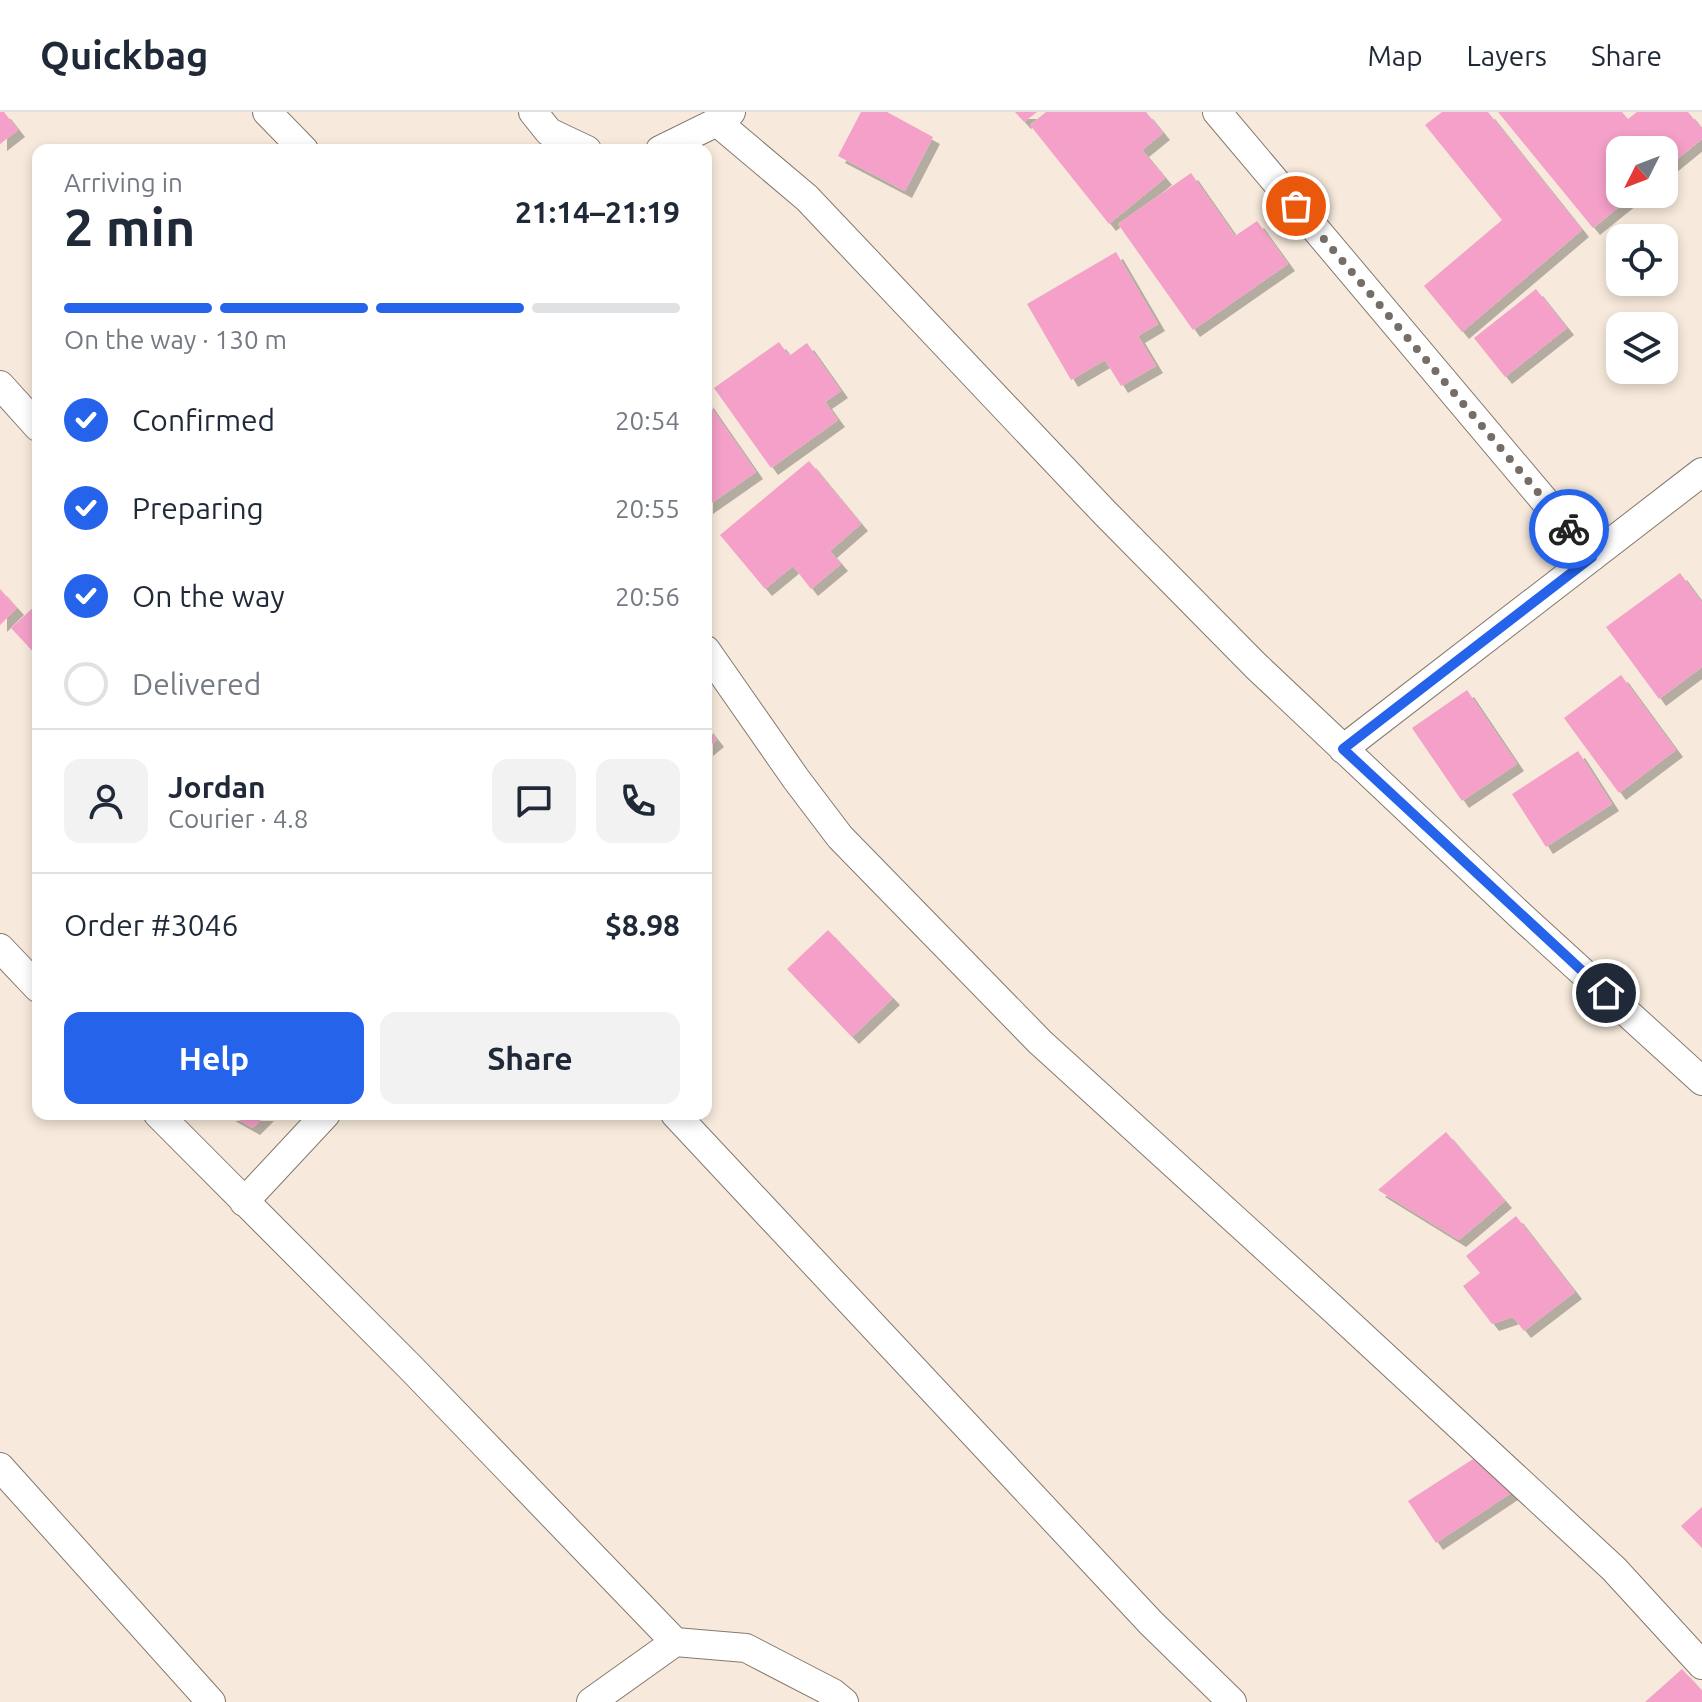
<!DOCTYPE html>
<meta charset="utf-8">
<style>
:root{--surface:#fff;--page:#f2f2f3;--text:#1f2937;--muted:#747a83;--line:#e0e1e3;--accent:#2563eb}
body{margin:0;font-family:Ubuntu,sans-serif;background:var(--page);color:var(--text);height:100vh;display:flex;flex-direction:column;font-size:30px;white-space:nowrap}
*{box-sizing:border-box;margin:0}
p{font-size:26px;color:var(--muted)}
.icon{flex:none;width:44px;height:44px;fill:none;stroke:currentColor;stroke-width:2;stroke-linecap:round;stroke-linejoin:round}
.map{position:relative;flex:1;overflow:hidden}
.side{position:absolute;left:32px;top:32px;width:680px;height:976px;display:flex;flex-direction:column;background:var(--surface);border-radius:16px;box-shadow:0 4px 12px #0003}
.side>*{flex:none}
.needle{width:52px;rotate:228deg}
.buttons{position:absolute;left:1606px;top:24px;display:grid;gap:16px}
.buttons a{display:grid;place-items:center;width:72px;height:72px;border-radius:16px;background:var(--surface);box-shadow:0 4px 12px #0003;font-size:40px}
.pin{position:absolute;display:grid;place-items:center;width:68px;height:68px;color:#fff;margin:-34px;border:4px solid #fff;border-radius:50%;box-shadow:0 2px 8px #0007}
.courier{position:absolute;display:grid;place-items:center;width:80px;height:80px;margin:-40px;border:6px solid #2563eb;border-radius:50%;background:#fff;color:#222;box-shadow:0 2px 10px #0007}
.summary em{font-style:normal;font-weight:600}
.summary div{display:flex;flex-direction:column-reverse}
.summary{display:flex;align-items:center;justify-content:space-between;height:136px;padding:0 32px}
h1{font-size:52px;font-weight:600;line-height:60px}
.bar{display:grid;grid-template-columns:repeat(4,1fr);gap:12px 8px;align-content:center;height:96px;padding:0 32px}
.bar i{height:10px;border-radius:6px;background:var(--line)}
.bar .active{background:var(--accent)}
.bar p{grid-column:span 4}
.line{display:flex;align-items:center;gap:20px;padding:0 32px;border-top:2px solid var(--line)}
.line div{flex:1}
.round{display:grid;place-items:center;flex:none;width:84px;height:84px;border-radius:16px;background:var(--page)}
ol{padding:0 32px;list-style:none}
li{display:flex;align-items:center;gap:24px;height:88px}
li p{margin-inline-start:auto}
li .icon{padding:8px;border-radius:50%;background:var(--accent);color:#fff;stroke-width:4}
li:last-child{color:var(--muted)}
li i{width:44px;height:44px;border:4px solid var(--line);border-radius:50%}
.action{display:flex;gap:16px;margin-top:auto;padding:16px 32px}
.action a{flex:1;height:92px;border-radius:16px;background:var(--accent);color:#fff;font-size:32px;font-weight:600;line-height:92px;text-align:center}
.action a+a{background:var(--page);color:var(--text)}
header{display:flex;align-items:center;gap:48px;box-sizing:border-box;height:112px;padding:0 40px;background:var(--surface);border-bottom:2px solid var(--line)}
header strong{font-size:38px}
nav{display:flex;gap:44px;margin-inline-start:auto;font-size:28px}
.map>svg:first-child{display:block}
.building{fill:#f4a0c9;filter:url(#shadow)}
.lines{fill:none;stroke-linecap:round;stroke-linejoin:round}
.street-casing{stroke:#85796d;stroke-width:30}
.street{stroke:#fff;stroke-width:28}
.done{stroke:#766e66;stroke-width:8;stroke-dasharray:0 14.4}
.route{stroke:#2563eb;stroke-width:10}
</style>
<header>
<strong>Quickbag</strong>
<nav><a>Map</a><a>Layers</a><a>Share</a></nav>
</header>
<div class="map">
<svg width="1702" height="1590" viewBox="0 0 1702 1590">
<defs>
<filter id="shadow"><feDropShadow dx="7" dy="7" stdDeviation="0" flood-color="#0004"/></filter>
</defs>
<rect width="100%" height="100%" fill="#f7eadc"/>
<path class="building" d="M0 0H4L18 18 0 32Z
M861 0H887L933 25 905 79 838 44Z
M1015 0H1037L1024 10Z
M1046 0H1146L1163 21 1142 38 1165 66 1109 112 1030 13Z
M1442 0H1488L1582 118 1462 220 1424 174 1502 108 1425 13Z
M1498 0H1622L1628 7 1637 0H1688L1702 17V27L1664 58V38H1620V82H1635L1593 116Z
M1191 61 1235 124 1257 109 1288 152 1193 218 1118 112Z
M1116 140 1158 212 1138 224 1156 254 1121 274 1105 248 1071 268 1027 192Z
M1536 177 1567 216 1505 265 1474 226Z
M779 230 789 244 807 231 841 279 825 290 838 308 771 356 714 276Z
M706 288 756 360 706 395Z
M809 349 861 412 830 439 841 452 811 477 793 454 765 477 720 423Z
M1680 461 1702 491V555L1659 587 1606 515Z
M0 477 17 496 0 513Z
M38 491V545L11 516Z
M1621 563 1676 638 1619 681 1564 606Z
M1467 578 1517 652 1462 689 1412 616Z
M706 614 717 628 706 637Z
M1578 639 1612 692 1546 735 1512 682Z
M828 818 893 886 852 925 787 857Z
M228 1002H267L253 1016Z
M1446 1020 1505 1089 1459 1128 1378 1078Z
M1516 1104 1575 1180 1524 1219 1513 1205 1492 1212 1463 1174 1480 1161 1466 1144Z
M1484 1340 1511 1381 1436 1431 1408 1389Z
M1702 1395V1436L1681 1414Z
M1682 1557 1702 1579V1590H1645Z"/>
<g class="lines">
<defs>
<path id="street" d="M267 0 304 38
M533 0 549 20 587 38
M1217 0 1592 445
M717 10 807 86 1105 401 1256 554 1522 805 1702 969
M660 38 717 10 731 0
M0 273 38 315
M706 538 796 667 840 725 1040 930 1331 1195 1614 1457 1702 1553
M1343 637 1702 360
M0 836 38 876
M158 1002 412 1257 675 1530
M675 1002 1151 1511 1232 1590
M244 1090 326 1002
M0 1355 211 1590
M591 1590 675 1530 746 1536 833 1581 844 1590"/>
</defs>
<use href="#street" class="street-casing"/>
<use href="#street" class="street"/>
</g>
<g class="lines">
<path class="done" d="M1296 94 1569 417"/>
<path class="route" d="M1569 417 1592 445 1343 637 1606 881"/>
</g>
</svg>
<div class="buttons">
<a><svg class="needle" viewBox="-14 -14 28 28"><path d="M0-13l5 13h-10z" fill="#e53935"/><path d="M0 13l5-13h-10z" fill="#747a83"/></svg></a>
<a><svg class="icon" aria-label="locate" viewBox="0 0 24 24"><circle cx="12" cy="12" r="6"/><path d="M12 2v4M12 18v4M2 12h4M18 12h4"/></svg></a>
<a><svg class="icon" aria-label="layers" viewBox="0 0 24 24"><path d="M12 4l9 5-9 5-9-5zM3 14l9 5 9-5"/></svg></a>
</div>
<div class="pin" style="left:1296px;top:94px;background:#ea580c"><svg class="icon" aria-label="bag" viewBox="0 0 24 24"><path d="M5 8h14l-1 12H6zM9 8a3 3 0 0 1 6 0"/></svg></div>
<div class="pin" style="left:1606px;top:881px;background:#1f2937"><svg class="icon" aria-label="home" viewBox="0 0 24 24"><path d="M3 11l9-7 9 7M6 9v11h12V9"/></svg></div>
<div class="courier" style="left:1569px;top:417px"><svg class="icon" aria-label="bike" viewBox="0 0 24 24"><circle cx="6" cy="16" r="4"/><circle cx="18" cy="16" r="4"/><path d="M6 16l4-8h5l3 8M10 8l3 8H6M13 5h3"/></svg></div>
<section class="side">
<div class="summary"><div><h1>2 min</h1><p>Arriving in</p></div><em>21:14–21:19</em></div>
<div class="bar"><i class="active"></i><i class="active"></i><i class="active"></i><i></i><p>On the way · 130 m</p></div>
<ol>
<li><svg class="icon" aria-label="check" viewBox="0 0 24 24"><path d="M5 12l5 5 9-10"/></svg>Confirmed<p>20:54</p></li>
<li><svg class="icon" aria-label="check" viewBox="0 0 24 24"><path d="M5 12l5 5 9-10"/></svg>Preparing<p>20:55</p></li>
<li><svg class="icon" aria-label="check" viewBox="0 0 24 24"><path d="M5 12l5 5 9-10"/></svg>On the way<p>20:56</p></li>
<li><i></i>Delivered</li>
</ol>
<div class="line" style="height:144px"><a class="round"><svg class="icon" aria-label="person" viewBox="0 0 24 24"><circle cx="12" cy="8" r="4"/><path d="M4 21q1-7 8-7t8 7"/></svg></a><div><b>Jordan</b><p>Courier · 4.8</p></div><a class="round"><svg class="icon" aria-label="chat" viewBox="0 0 24 24"><path d="M4 5h16v11H9l-5 4z"/></svg></a><a class="round"><svg class="icon" aria-label="phone" viewBox="0 0 24 24"><path d="M5 4h4l2 5-3 2q2 4 5 5l2-3 5 2v4C11 20 4 13 5 4z"/></svg></a></div>
<div class="line" style="height:104px"><div>Order #3046</div><b>$8.98</b></div>
<div class="action"><a>Help</a><a>Share</a></div>
</section>
</div>
